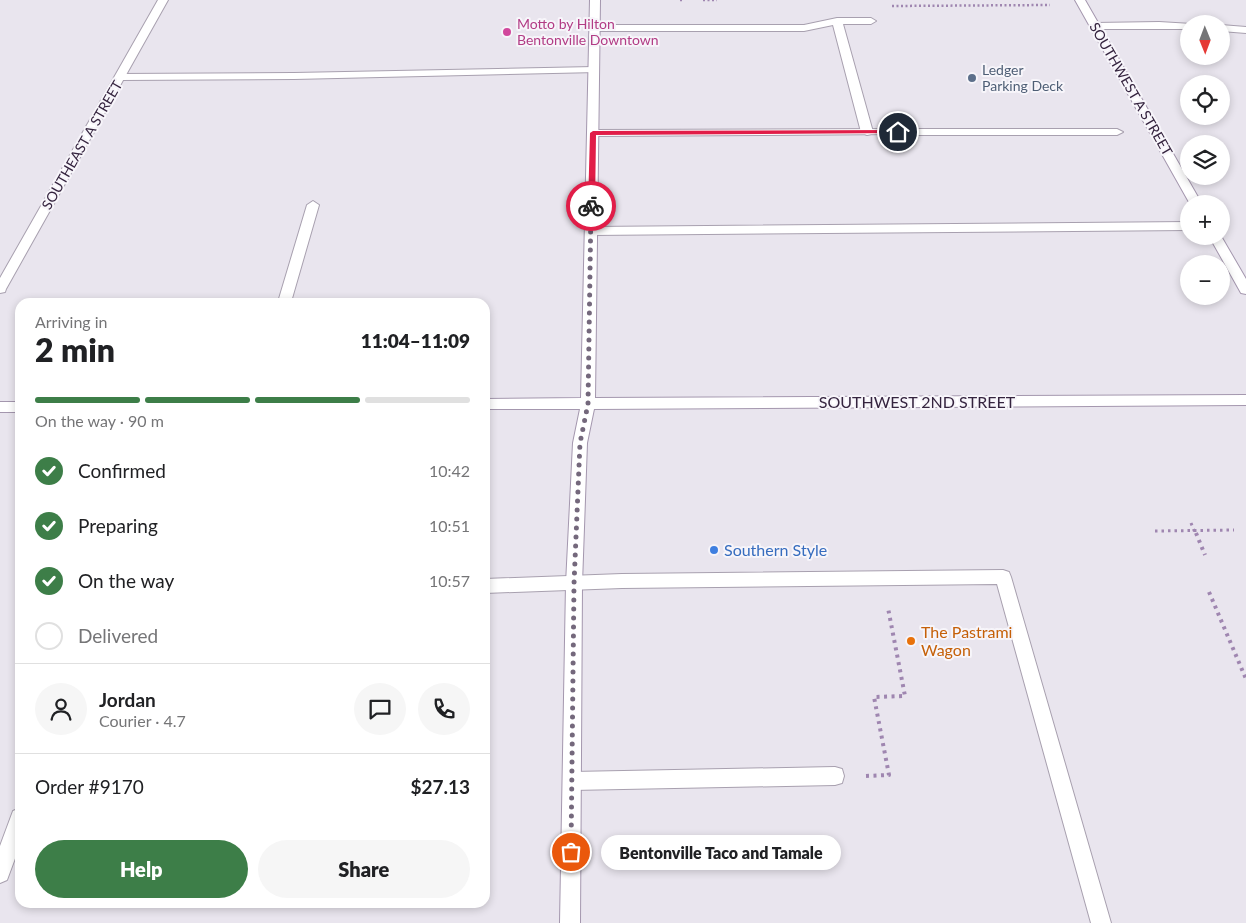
<!DOCTYPE html>
<meta charset="utf-8">
<style>
:root{--surface:#fff;--page:#f6f6f6;--text:#202124;--muted:#757577;--line:#e0e0e0;--accent:#3d7e48}
body{margin:0;font-family:Lato,sans-serif;background:var(--page);color:var(--text);height:100vh;display:flex;flex-direction:column;font-size:19px;white-space:nowrap}
*{box-sizing:border-box;margin:0}
p{font-size:16px;color:var(--muted)}
.icon{flex:none;width:28px;height:28px;fill:none;stroke:currentColor;stroke-width:2;stroke-linecap:round;stroke-linejoin:round}
.map{position:relative;flex:1;overflow:hidden}
.details{position:absolute;left:15px;top:298px;width:475px;height:610px;display:flex;flex-direction:column;background:var(--surface);border-radius:15px;box-shadow:0 2px 8px #0003}
.details>*{flex:none}
.needle{width:32px;rotate:179deg}
.buttons{position:absolute;left:1180px;top:15px;display:grid;gap:10px}
.buttons a{display:grid;place-items:center;width:50px;height:50px;border-radius:50%;background:var(--surface);box-shadow:0 2px 8px #0003;font-size:25px}
.pin{position:absolute;display:grid;place-items:center;width:42px;height:42px;color:#fff;margin:-21px;border:2px solid #fff;border-radius:50%;box-shadow:0 1px 5px #0007}
.courier{position:absolute;display:grid;place-items:center;width:50px;height:50px;margin:-25px;border:4px solid #e11d48;border-radius:50%;background:#fff;color:#222;box-shadow:0 1px 6px #0007}
.bubble{position:absolute;height:35px;border-radius:18px;background:var(--surface);box-shadow:0 2px 8px #0003;font-size:16px;font-weight:800;line-height:35px;text-align:center}
.headline em{font-style:normal;font-weight:800}
.headline div{display:flex;flex-direction:column-reverse}
.headline{display:flex;align-items:center;justify-content:space-between;height:85px;padding:0 20px}
h1{font-size:32px;font-weight:800;line-height:38px}
.bar{display:grid;grid-template-columns:repeat(4,1fr);gap:8px 5px;align-content:center;height:60px;padding:0 20px}
.bar i{height:6px;border-radius:4px;background:var(--line)}
.bar .active{background:var(--accent)}
.bar p{grid-column:span 4}
.line{display:flex;align-items:center;gap:12px;padding:0 20px;border-top:1px solid var(--line)}
.line div{flex:1}
.round{display:grid;place-items:center;flex:none;width:52px;height:52px;border-radius:26px;background:var(--page)}
ol{padding:0 20px;list-style:none}
li{display:flex;align-items:center;gap:15px;height:55px}
li p{margin-inline-start:auto}
li .icon{padding:5px;border-radius:50%;background:var(--accent);color:#fff;stroke-width:4}
li:last-child{color:var(--muted)}
li i{width:28px;height:28px;border:2px solid var(--line);border-radius:50%}
.action{display:flex;gap:10px;margin-top:auto;padding:10px 20px}
.action a{flex:1;height:58px;border-radius:30px;background:var(--accent);color:#fff;font-size:20px;font-weight:800;line-height:58px;text-align:center}
.action a+a{background:var(--page);color:var(--text)}
.map>svg:first-child{display:block}
.lines{fill:none;stroke-linecap:round;stroke-linejoin:round}
.lane-casing{stroke:#a8a0af;stroke-width:2}
.street-casing{stroke:#a8a0af;stroke-width:2}
.secondary-casing{stroke:#a497ae;stroke-width:2}
.path-far2{stroke:#9f86b0;stroke-width:2.5;stroke-dasharray:2 2.5;stroke-linecap:butt}
.path-far1{stroke:#9f86b0;stroke-width:3;stroke-dasharray:2.5 4;stroke-linecap:butt}
.path{stroke:#9f86b0;stroke-width:4;stroke-dasharray:3 4.5;stroke-linecap:butt}
.lane{fill:#fff;fill-rule:evenodd}
.street{fill:#fff;fill-rule:evenodd}
.secondary{fill:#fff;fill-rule:evenodd}
.route{fill:#e11d48}
.done{stroke:#74687c;stroke-width:5;stroke-dasharray:0 9}
.hotel-dot{fill:#d1479c;stroke:#f7f5fa;stroke-width:2}
.service-dot{fill:#5c6f8a;stroke:#f7f5fa;stroke-width:2}
.shop-dot{fill:#3f7fe0;stroke:#f7f5fa;stroke-width:2}
.food-dot{fill:#e8710a;stroke:#f7f5fa;stroke-width:2}
.labels{text-anchor:middle;stroke-width:4;stroke-linejoin:round;paint-order:stroke}
.far-hotel-label{font-size:14px;fill:#b23c85;stroke:#f7f5fa;text-anchor:start}
.far-service-label{font-size:14px;fill:#4e5e75;stroke:#f7f5fa;text-anchor:start}
.far-street-label{font-size:14px;fill:#35243f;stroke:#f7f5fa}
.street-label{font-size:16px;fill:#35243f;stroke:#f7f5fa}
.shop-label{font-size:16px;fill:#366cbe;stroke:#f7f5fa;text-anchor:start}
.food-label{font-size:16px;fill:#c56008;stroke:#f7f5fa;text-anchor:start}
</style>
<div class="map">
<svg width="1246" height="923" viewBox="0 0 1246 923">
<rect width="100%" height="100%" fill="#e9e5ee"/>
<g class="lines">
<defs>
<path id="lane" d="M837 18H871L876 21 871 24H843L873 132 871 134 867 135 861 132 833 25 804 31H595L590 28 595 25H804Z
M1159 22 1192 24H1189V29H1095L1090 26 1095 23Z
M1221 25 1246 27V33L1221 31Z
M594 67 599 70 598 72 294 79 120 80 115 77 120 74 294 73Z
M895 118 899 119 903 129H1117L1123 132 1117 135H898L892 132 890 121Z
M313 201 319 205 291 302H278L307 205Z
M1189 222V230L591 235 585 231 591 227Z
M1003 570 1009 572 1011 577 1111 923H1091L997 584 622 588 485 593V579L622 574Z
M835 767 842 769 844 776 842 783 835 785 572 790 565 788 563 781 565 774 572 772Z"/>
<path id="street" d="M158 0H168L6 289 5 292 0 293V278Z
M898 129 904 132 902 134 593 136 587 133 593 130Z
M20 808V845L7 880 0 883V846L13 811Z"/>
<path id="secondary" d="M590 0H600L595 398 1246 395V405L594 409 587 443 582 584 580 923H560L566 584 573 443 580 409H485V399L581 398Z
M1075 0H1085L1202 204H1190Z
M1209 236H1221L1246 279V294L1241 293Z
M0 402H20V412H0Z"/>
</defs>
<use href="#lane" class="lane-casing"/>
<use href="#street" class="street-casing"/>
<use href="#secondary" class="secondary-casing"/>
<path class="path-far2" d="M680 0H684
M703 0H717
M892 6 1050 5"/>
<path class="path-far1" d="M1191 523 1196 535
M1155 531 1234 530"/>
<path class="path" d="M1196 533 1205 555
M1209 592 1246 679
M866 776 889 775 874 697 905 696 888 608"/>
<use href="#lane" class="lane"/>
<use href="#street" class="street"/>
<use href="#secondary" class="secondary"/>
</g>
<path class="route" d="M898 130 900 133 596 135 595 206 591 208 588 206 590 133 593 131Z"/>
<g class="lines">
<path class="done" d="M571 852 574 584 580 443 588 404 591 206"/>
</g>
<circle class="hotel-dot" cx="507" cy="32" r="5"/>
<circle class="service-dot" cx="972" cy="78" r="5"/>
<circle class="shop-dot" cx="714" cy="550" r="5"/>
<circle class="food-dot" cx="911" cy="641" r="5"/>
<g class="labels">
<g class="far-hotel-label">
<text x="517" y="29">Motto by Hilton<tspan x="517" dy="16">Bentonville Downtown</tspan></text>
</g>
<g class="far-service-label">
<text x="982" y="75">Ledger<tspan x="982" dy="16">Parking Deck</tspan></text>
</g>
<g class="far-street-label">
<text transform="translate(1131 89) rotate(60)" y="5">SOUTHWEST A STREET</text>
<text transform="translate(82 145) rotate(-60)" y="5">SOUTHEAST A STREET</text>
</g>
<g class="street-label">
<text x="917" y="408">SOUTHWEST 2ND STREET</text>
</g>
<g class="shop-label">
<text x="724" y="556">Southern Style</text>
</g>
<g class="food-label">
<text x="921" y="638">The Pastrami<tspan x="921" dy="18">Wagon</tspan></text>
</g>
</g>
</svg>
<div class="buttons">
<a><svg class="needle" viewBox="-14 -14 28 28"><path d="M0-13l5 13h-10z" fill="#e53935"/><path d="M0 13l5-13h-10z" fill="#757577"/></svg></a>
<a><svg class="icon" aria-label="locate" viewBox="0 0 24 24"><circle cx="12" cy="12" r="6"/><path d="M12 2v4M12 18v4M2 12h4M18 12h4"/></svg></a>
<a><svg class="icon" aria-label="layers" viewBox="0 0 24 24"><path d="M12 4l9 5-9 5-9-5zM3 14l9 5 9-5"/></svg></a>
<a>+</a>
<a>−</a>
</div>
<div class="pin" style="left:571px;top:852px;background:#ea580c"><svg class="icon" aria-label="bag" viewBox="0 0 24 24"><path d="M5 8h14l-1 12H6zM9 8a3 3 0 0 1 6 0"/></svg></div>
<div class="pin" style="left:898px;top:132px;background:#1f2937"><svg class="icon" aria-label="home" viewBox="0 0 24 24"><path d="M3 11l9-7 9 7M6 9v11h12V9"/></svg></div>
<div class="courier" style="left:591px;top:206px"><svg class="icon" aria-label="bike" viewBox="0 0 24 24"><circle cx="6" cy="16" r="4"/><circle cx="18" cy="16" r="4"/><path d="M6 16l4-8h5l3 8M10 8l3 8H6M13 5h3"/></svg></div>
<div class="bubble" style="left:601px;top:835px;width:240px">Bentonville Taco and Tamale</div>
<section class="details">
<div class="headline"><div><h1>2 min</h1><p>Arriving in</p></div><em>11:04–11:09</em></div>
<div class="bar"><i class="active"></i><i class="active"></i><i class="active"></i><i></i><p>On the way · 90 m</p></div>
<ol>
<li><svg class="icon" aria-label="check" viewBox="0 0 24 24"><path d="M5 12l5 5 9-10"/></svg>Confirmed<p>10:42</p></li>
<li><svg class="icon" aria-label="check" viewBox="0 0 24 24"><path d="M5 12l5 5 9-10"/></svg>Preparing<p>10:51</p></li>
<li><svg class="icon" aria-label="check" viewBox="0 0 24 24"><path d="M5 12l5 5 9-10"/></svg>On the way<p>10:57</p></li>
<li><i></i>Delivered</li>
</ol>
<div class="line" style="height:90px"><a class="round"><svg class="icon" aria-label="person" viewBox="0 0 24 24"><circle cx="12" cy="8" r="4"/><path d="M4 21q1-7 8-7t8 7"/></svg></a><div><b>Jordan</b><p>Courier · 4.7</p></div><a class="round"><svg class="icon" aria-label="chat" viewBox="0 0 24 24"><path d="M4 5h16v11H9l-5 4z"/></svg></a><a class="round"><svg class="icon" aria-label="phone" viewBox="0 0 24 24"><path d="M5 4h4l2 5-3 2q2 4 5 5l2-3 5 2v4C11 20 4 13 5 4z"/></svg></a></div>
<div class="line" style="height:65px"><div>Order #9170</div><b>$27.13</b></div>
<div class="action"><a>Help</a><a>Share</a></div>
</section>
</div>
